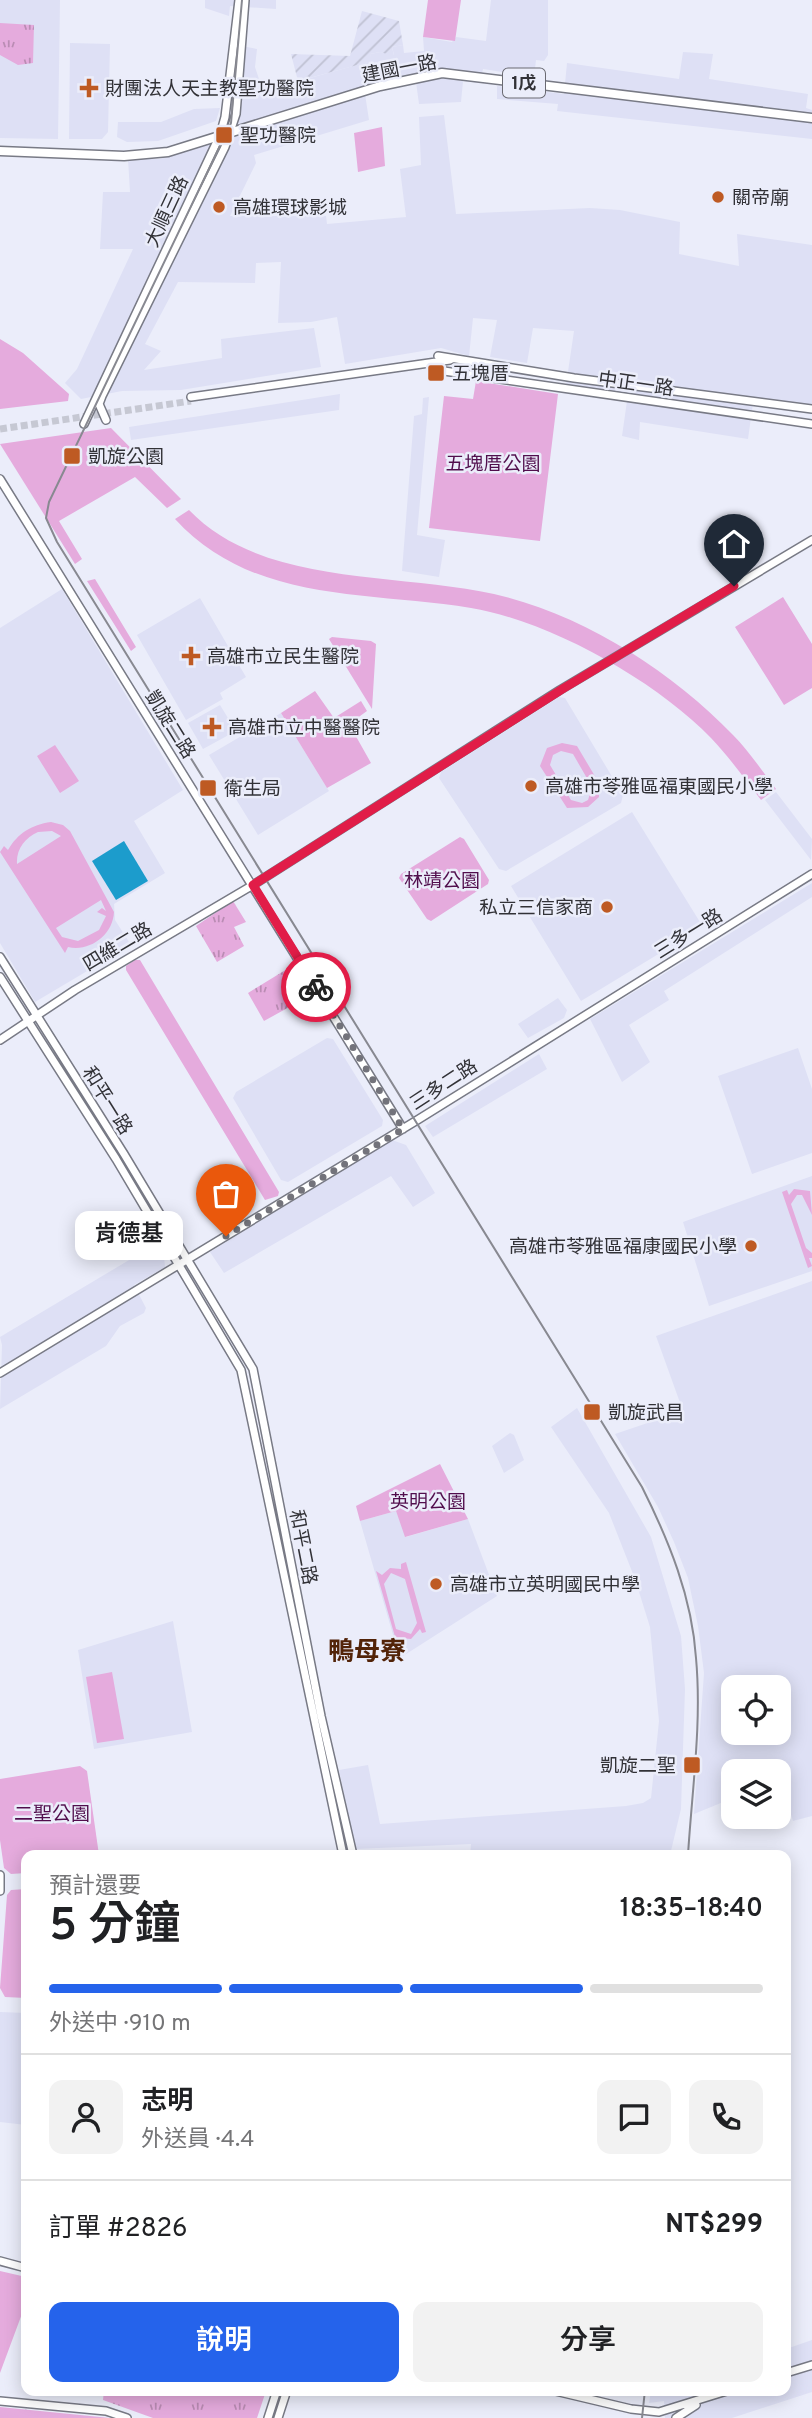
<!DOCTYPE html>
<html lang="zh-TW">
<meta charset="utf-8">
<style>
:root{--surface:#fff;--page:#f2f2f2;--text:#202124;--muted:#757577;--line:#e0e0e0;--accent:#2563eb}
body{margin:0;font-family:Overpass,"Noto Sans TC",sans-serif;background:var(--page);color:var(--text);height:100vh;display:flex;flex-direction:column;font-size:26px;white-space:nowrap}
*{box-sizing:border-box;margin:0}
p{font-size:23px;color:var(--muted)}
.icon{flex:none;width:38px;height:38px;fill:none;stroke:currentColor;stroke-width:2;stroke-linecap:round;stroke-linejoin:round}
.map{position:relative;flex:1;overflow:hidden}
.drawer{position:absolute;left:21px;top:1850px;width:770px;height:546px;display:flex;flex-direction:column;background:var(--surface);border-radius:14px;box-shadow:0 4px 18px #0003}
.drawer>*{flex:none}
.fabs{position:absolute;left:721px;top:1675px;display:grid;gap:14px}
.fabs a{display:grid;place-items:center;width:70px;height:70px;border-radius:14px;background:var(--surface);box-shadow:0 4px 18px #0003;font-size:35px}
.pin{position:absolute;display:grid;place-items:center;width:60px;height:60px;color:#fff;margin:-72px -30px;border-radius:50% 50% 50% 0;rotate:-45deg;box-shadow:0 0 7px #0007}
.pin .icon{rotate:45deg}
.courier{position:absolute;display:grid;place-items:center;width:70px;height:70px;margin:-35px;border:5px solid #e11d48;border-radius:50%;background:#fff;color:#222;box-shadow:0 2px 9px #0007}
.bubble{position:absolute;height:49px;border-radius:14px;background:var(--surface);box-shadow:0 4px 18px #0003;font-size:23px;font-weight:600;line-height:49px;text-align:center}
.overview em{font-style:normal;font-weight:600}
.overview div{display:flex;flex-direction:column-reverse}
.overview{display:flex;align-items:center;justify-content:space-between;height:119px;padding:0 28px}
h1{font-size:46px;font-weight:600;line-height:52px}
.bar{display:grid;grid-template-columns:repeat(4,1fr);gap:10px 7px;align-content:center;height:84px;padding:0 28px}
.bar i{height:9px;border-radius:5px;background:var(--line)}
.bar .on{background:var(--accent)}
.bar p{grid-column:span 4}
.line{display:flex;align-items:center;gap:18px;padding:0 28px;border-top:2px solid var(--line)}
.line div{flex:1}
.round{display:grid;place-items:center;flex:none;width:74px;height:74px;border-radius:14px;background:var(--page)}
.cta{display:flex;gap:14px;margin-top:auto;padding:14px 28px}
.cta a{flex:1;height:80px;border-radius:14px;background:var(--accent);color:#fff;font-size:28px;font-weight:600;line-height:80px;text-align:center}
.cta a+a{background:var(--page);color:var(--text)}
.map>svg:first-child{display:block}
.built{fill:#dee0f5;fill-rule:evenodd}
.industrial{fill:url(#industrial-furrows)}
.grass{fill:url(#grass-tufts)}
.park{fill:#e5abdd;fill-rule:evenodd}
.water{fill:#1c9ccc}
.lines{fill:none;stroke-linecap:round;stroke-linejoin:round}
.secondary-tunnel{stroke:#c6c8d3;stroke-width:7;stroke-dasharray:7 3.5;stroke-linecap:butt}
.secondary-casing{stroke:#787a85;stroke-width:10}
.primary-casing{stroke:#787a85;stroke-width:11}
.secondary{stroke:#fff;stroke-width:7}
.primary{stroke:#fff;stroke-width:8}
.tram{stroke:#888991;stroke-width:2}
.done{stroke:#73737b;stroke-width:7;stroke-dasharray:0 12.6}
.route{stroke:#e11d48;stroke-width:9}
.poi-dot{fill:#be5a23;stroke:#ebedfa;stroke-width:2.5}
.labels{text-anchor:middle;stroke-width:5;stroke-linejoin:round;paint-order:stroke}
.shield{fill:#ebedfa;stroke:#6a6a72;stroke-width:2}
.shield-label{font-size:18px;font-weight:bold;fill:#323237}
.street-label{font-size:19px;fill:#323237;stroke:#ebedfa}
.poi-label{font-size:19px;fill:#323237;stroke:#ebedfa;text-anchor:start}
.park-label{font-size:19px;fill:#510e4d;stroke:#ebedfa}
.district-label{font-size:26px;font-weight:bold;fill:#522308;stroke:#ebedfa}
</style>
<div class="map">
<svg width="812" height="2418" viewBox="0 0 812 2418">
<defs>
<pattern id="industrial-furrows" width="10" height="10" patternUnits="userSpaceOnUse" patternTransform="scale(1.75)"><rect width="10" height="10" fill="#dee0f5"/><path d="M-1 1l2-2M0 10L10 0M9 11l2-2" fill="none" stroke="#bfc1d3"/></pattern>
<pattern id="grass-tufts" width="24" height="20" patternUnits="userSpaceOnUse" patternTransform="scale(1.75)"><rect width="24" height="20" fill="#e5abdd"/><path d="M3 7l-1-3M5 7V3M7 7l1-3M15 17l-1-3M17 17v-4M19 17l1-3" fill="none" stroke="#ba8cb4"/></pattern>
</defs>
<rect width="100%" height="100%" fill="#ebedfa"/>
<path class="built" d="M0 0H60L58 139 0 138Z
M205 0H276V9L230 6 229 16 205 8Z
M491 0H548V55L544 61 536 60 534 77 483 69 480 83 463 81 461 102 419 104 416 82 365 94 369 120 254 155 256 163 230 216H326L327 224 406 217 400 169 421 165 419 117 444 115 456 214 590 208 620 210 680 222 679 254 739 266 737 234 812 245V411L753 403 748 439 640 422 639 440 622 436 627 401 565 392 574 331 533 328 527 363 490 357 497 320 473 318 469 356 441 348 345 364 337 317 311 322 278 323 281 262 256 263 255 283 178 282 145 344 161 351 144 370 222 358 221 339 314 328 321 367 181 390 122 391 81 399 65 383 77 369 133 249H100L103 192H130L128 159H160L238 134 242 46 257 49 255 67 263 91 371 61 370 54 380 52 394 55 392 47 403 45 404 53 424 51 423 37 452 42 456 37 486 41Z
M70 43 110 44 108 132 102 139H69Z
M683 52 713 54 709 79 808 94 806 108 812 110V139L557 111 558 104 497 99V86L564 94 567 63 679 79Z
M220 108 216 121 158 141 127 142 117 137 118 122H161L194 109Z
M340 394 339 410 131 440 129 427Z
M429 397 417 535 445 540 439 577 402 571 414 416 422 414 423 398Z
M62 589 183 790 134 821 165 873 114 904 115 920 131 945 35 1002 0 943V628Z
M200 598 246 677 220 693 223 699 186 720 137 635Z
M559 697 565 698 623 795 621 803 506 871 499 869 439 778 441 772Z
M220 705 236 731 203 749 188 723Z
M281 713 329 791 258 835 209 755Z
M776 792 812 839 811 860 765 800Z
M632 812 703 927 581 1001 511 886Z
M812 883V897L664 991 669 1000 629 1025 650 1062 622 1082 590 1019Z
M558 998 567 1010 564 1018 528 1038 518 1024Z
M327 1038 333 1039 383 1120 382 1126 288 1182 281 1180 233 1098 236 1092Z
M798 1048 812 1089V1153L752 1174 718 1076Z
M539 1054 547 1069 433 1137 425 1126Z
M392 1140 406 1145 435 1193 413 1207 391 1176 224 1273 210 1252Z
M812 1176V1271L709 1306 683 1222Z
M156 1244 164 1256 165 1267 134 1285 146 1308 144 1313 120 1326 106 1346 0 1409 2 1345 0 1337Z
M812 1281V1816L793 1821 781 1784H779V1771H733V1798L694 1814 704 1673 698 1626 688 1578 674 1542 658 1507 615 1434 683 1411 656 1336ZM779 1687V1732H733V1687Z
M577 1408 651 1537 681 1636 685 1689 681 1809 670 1855H470L471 1844 355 1849 339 1770 368 1765 380 1824 626 1806 643 1803 651 1798 659 1721 650 1627 635 1579 609 1513 551 1427Z
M510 1433 514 1435 524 1460 504 1473 492 1446Z
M396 1511 406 1537 468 1519 497 1596 403 1656 398 1652 360 1521Z
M173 1621 192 1732 94 1749 78 1650Z
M0 2012 26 2013V2125L0 2122Z
M812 2340V2392L732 2418H665L664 2401 649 2403 651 2391 786 2390V2349Z"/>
<path class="industrial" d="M362 11 399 21 403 45 392 47 394 56 380 52 370 54 372 61 298 81 291 54 350 56Z"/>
<path class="grass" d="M0 23 34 25 33 63 18 65 0 55Z
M233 901 246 922 234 927 244 946 217 962 196 926Z
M292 966 296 967 311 995 264 1021 248 993Z
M104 2390H266V2391L257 2418H153L103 2400Z
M0 2407 110 2418H0Z"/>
<path class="park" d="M428 0H461L455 41 423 37Z
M382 127 385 166 358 172 354 133Z
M0 339 23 353 69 394 68 401 0 409Z
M476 381 558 394 540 541 429 528 444 396 473 399Z
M111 428 181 499 167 508 135 477 59 521 82 559 75 564 0 444Z
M189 510C263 587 397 572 494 594 584 615 670 670 733 735 749 751 762 771 776 789L761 800C745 779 729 757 711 738 656 681 550 621 471 608 367 591 253 604 175 519Z
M95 579 136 647 131 651 87 581Z
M783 597 812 644V688L784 705 735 627Z
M332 637 371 641 376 644 372 709 329 639Z
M315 691 334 718 361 701 367 711 349 724 371 763 327 788 281 713Z
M562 743 577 746 599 783V797L588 807 567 808 540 766 547 748ZM561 751 573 754 592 787 588 800 582 803 571 800 550 765 553 755Z
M55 745 79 781 60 793 37 756Z
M51 822 63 825 70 831 114 912C113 935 90 952 68 947L65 953 0 852 4 846 8 850C18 833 31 825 51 822ZM38 832 52 831 61 836 17 864C16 849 25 838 38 832ZM101 900 106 911 102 908 97 912 106 916 99 930 78 941 62 937 56 928Z
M460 837 464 839 489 880 488 884 431 921 427 919 399 878 401 874Z
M135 960H140L279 1192 278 1196 265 1200 126 970V966Z
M794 1189 810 1191 812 1215 802 1195H797L791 1204 806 1248 812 1253V1258H809L812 1266 808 1268 782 1192 787 1190 789 1195Z
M440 1464 468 1519 405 1537 396 1511 360 1521 356 1506Z
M406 1562 426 1632 422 1633 420 1629 411 1639 400 1638 402 1645 398 1647 376 1571 382 1575 390 1568 401 1569V1564ZM391 1573 405 1579 417 1623 411 1634 396 1629 384 1584Z
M112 1672 124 1739 97 1743 86 1677Z
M80 1766 87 1771 99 1855H26V1873L11 1874 4 1868 0 1840V1779Z
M26 1889V1998L5 1997 0 1988 7 1895 11 1890Z
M0 2271 26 2277V2303L0 2373Z"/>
<path class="water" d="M124 841 148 881 116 900 92 861Z"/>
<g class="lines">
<path class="secondary-tunnel" d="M0 429 191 401"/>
<defs>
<path id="secondary" d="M438 356 574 378 812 409
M437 370 812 424
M191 397 450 360
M106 420 99 404 102 396 225 147 236 114 245 0
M84 424 220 135 225 117 239 0
M0 479 403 1129
M0 957 124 1154 253 1369 321 1716 353 1855
M0 977 116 1159 241 1370 343 1855
M0 1040 75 990 253 885 560 690 812 540
M0 1373 419 1119 812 874
M0 1875V1891
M0 2261 26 2268
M786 2373 812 2365
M551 2390 631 2409 659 2412 730 2390
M0 2401 106 2411 127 2418
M268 2418 277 2390
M278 2418 287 2390
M676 2418 696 2405"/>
<path id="primary" d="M0 151 124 156 168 152 380 86 442 73 812 118"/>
</defs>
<use href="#secondary" class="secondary-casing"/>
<use href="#primary" class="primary-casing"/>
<use href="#secondary" class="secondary"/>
<use href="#primary" class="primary"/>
<path class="tram" d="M242 0 231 123 49 502 46 518 57 542 642 1487C669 1541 692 1597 696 1658 702 1723 692 1790 688 1855
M642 2418 645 2390"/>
</g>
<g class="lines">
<path class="done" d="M226 1236 403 1129 316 987"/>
<path class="route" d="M316 987 253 885 564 688 734 586"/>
</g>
<g class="poi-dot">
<path d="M85.5 77.5h7v7h7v7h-7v7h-7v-7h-7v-7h7z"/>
<rect x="215" y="126" width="18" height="18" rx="3.5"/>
<circle cx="718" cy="197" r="7"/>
<circle cx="219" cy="207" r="7"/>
<rect x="427" y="364" width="18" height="18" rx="3.5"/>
<rect x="63" y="447" width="18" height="18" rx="3.5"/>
<path d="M187.5 645.5h7v7h7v7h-7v7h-7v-7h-7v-7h7z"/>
<path d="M208.5 716.5h7v7h7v7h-7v7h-7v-7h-7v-7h7z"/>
<circle cx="531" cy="786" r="7"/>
<rect x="199" y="779" width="18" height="18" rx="3.5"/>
<circle cx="607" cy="907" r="7"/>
<circle cx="751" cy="1246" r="7"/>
<rect x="583" y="1403" width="18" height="18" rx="3.5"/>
<circle cx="436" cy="1584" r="7"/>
<rect x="683" y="1756" width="18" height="18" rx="3.5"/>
</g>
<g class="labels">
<rect class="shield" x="503" y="68.5" width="42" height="29" rx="5"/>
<g class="shield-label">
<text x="524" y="89">1戊</text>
</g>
<g class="street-label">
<text transform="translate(399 68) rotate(-11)" y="7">建國一路</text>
<text transform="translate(166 211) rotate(-65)" y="7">大順三路</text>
<text transform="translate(636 383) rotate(8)" y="7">中正一路</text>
<text transform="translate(171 724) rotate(58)" y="7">凱旋二路</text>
<text transform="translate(688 933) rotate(-32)" y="7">三多一路</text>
<text transform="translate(117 946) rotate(-31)" y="7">四維二路</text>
<text transform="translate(443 1084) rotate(-33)" y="7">三多二路</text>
<text transform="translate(108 1100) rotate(58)" y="7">和平一路</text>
<text transform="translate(304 1547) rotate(79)" y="7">和平二路</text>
</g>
<g class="poi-label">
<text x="105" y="95">財團法人天主教聖功醫院</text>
<text x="240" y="142">聖功醫院</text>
<text x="732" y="204">關帝廟</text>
<text x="233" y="214">高雄環球影城</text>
<text x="452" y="380">五塊厝</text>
<text x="88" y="463">凱旋公園</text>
<text x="207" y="663">高雄市立民生醫院</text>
<text x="228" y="734">高雄市立中醫醫院</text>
<text x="545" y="793">高雄市苓雅區福東國民小學</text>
<text x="224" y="795">衛生局</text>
<text x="593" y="914" text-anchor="end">私立三信家商</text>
<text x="737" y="1253" text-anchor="end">高雄市苓雅區福康國民小學</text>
<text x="608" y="1419">凱旋武昌</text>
<text x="450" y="1591">高雄市立英明國民中學</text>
<text x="676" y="1772" text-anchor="end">凱旋二聖</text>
</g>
<g class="park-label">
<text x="493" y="470">五塊厝公園</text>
<text x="442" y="887">林靖公園</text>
<text x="428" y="1508">英明公園</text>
<text x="52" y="1820">二聖公園</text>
</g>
<g class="district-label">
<text x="367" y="1660">鴨母寮</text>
</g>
</g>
</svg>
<div class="fabs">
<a><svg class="icon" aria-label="locate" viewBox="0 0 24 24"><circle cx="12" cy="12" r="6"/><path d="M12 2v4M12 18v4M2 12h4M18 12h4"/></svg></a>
<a><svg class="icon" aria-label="layers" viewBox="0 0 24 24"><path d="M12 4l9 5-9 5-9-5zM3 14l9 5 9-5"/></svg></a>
</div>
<div class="pin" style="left:226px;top:1236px;background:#ea580c"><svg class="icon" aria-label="bag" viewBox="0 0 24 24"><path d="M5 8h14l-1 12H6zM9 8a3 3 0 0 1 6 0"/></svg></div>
<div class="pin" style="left:734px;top:586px;background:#1f2937"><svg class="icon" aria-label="home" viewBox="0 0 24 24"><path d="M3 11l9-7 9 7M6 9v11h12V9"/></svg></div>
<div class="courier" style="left:316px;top:987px"><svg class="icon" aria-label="bike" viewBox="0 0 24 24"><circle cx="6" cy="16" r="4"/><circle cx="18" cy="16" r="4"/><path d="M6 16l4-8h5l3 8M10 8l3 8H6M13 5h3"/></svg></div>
<div class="bubble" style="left:75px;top:1211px;width:108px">肯德基</div>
<section class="drawer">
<div class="overview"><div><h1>5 分鐘</h1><p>預計還要</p></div><em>18:35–18:40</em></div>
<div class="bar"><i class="on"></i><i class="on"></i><i class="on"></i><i></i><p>外送中 · 910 m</p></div>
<div class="line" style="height:126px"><a class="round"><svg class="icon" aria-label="person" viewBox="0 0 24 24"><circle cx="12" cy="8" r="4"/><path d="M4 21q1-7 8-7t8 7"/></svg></a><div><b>志明</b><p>外送員 · 4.4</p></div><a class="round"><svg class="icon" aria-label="chat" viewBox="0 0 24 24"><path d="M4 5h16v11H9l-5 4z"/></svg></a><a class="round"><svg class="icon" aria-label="phone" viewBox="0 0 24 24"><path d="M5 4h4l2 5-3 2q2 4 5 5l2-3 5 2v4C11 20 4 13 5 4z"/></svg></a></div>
<div class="line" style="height:91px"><div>訂單 #2826</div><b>NT$299</b></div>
<div class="cta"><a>說明</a><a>分享</a></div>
</section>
</div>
